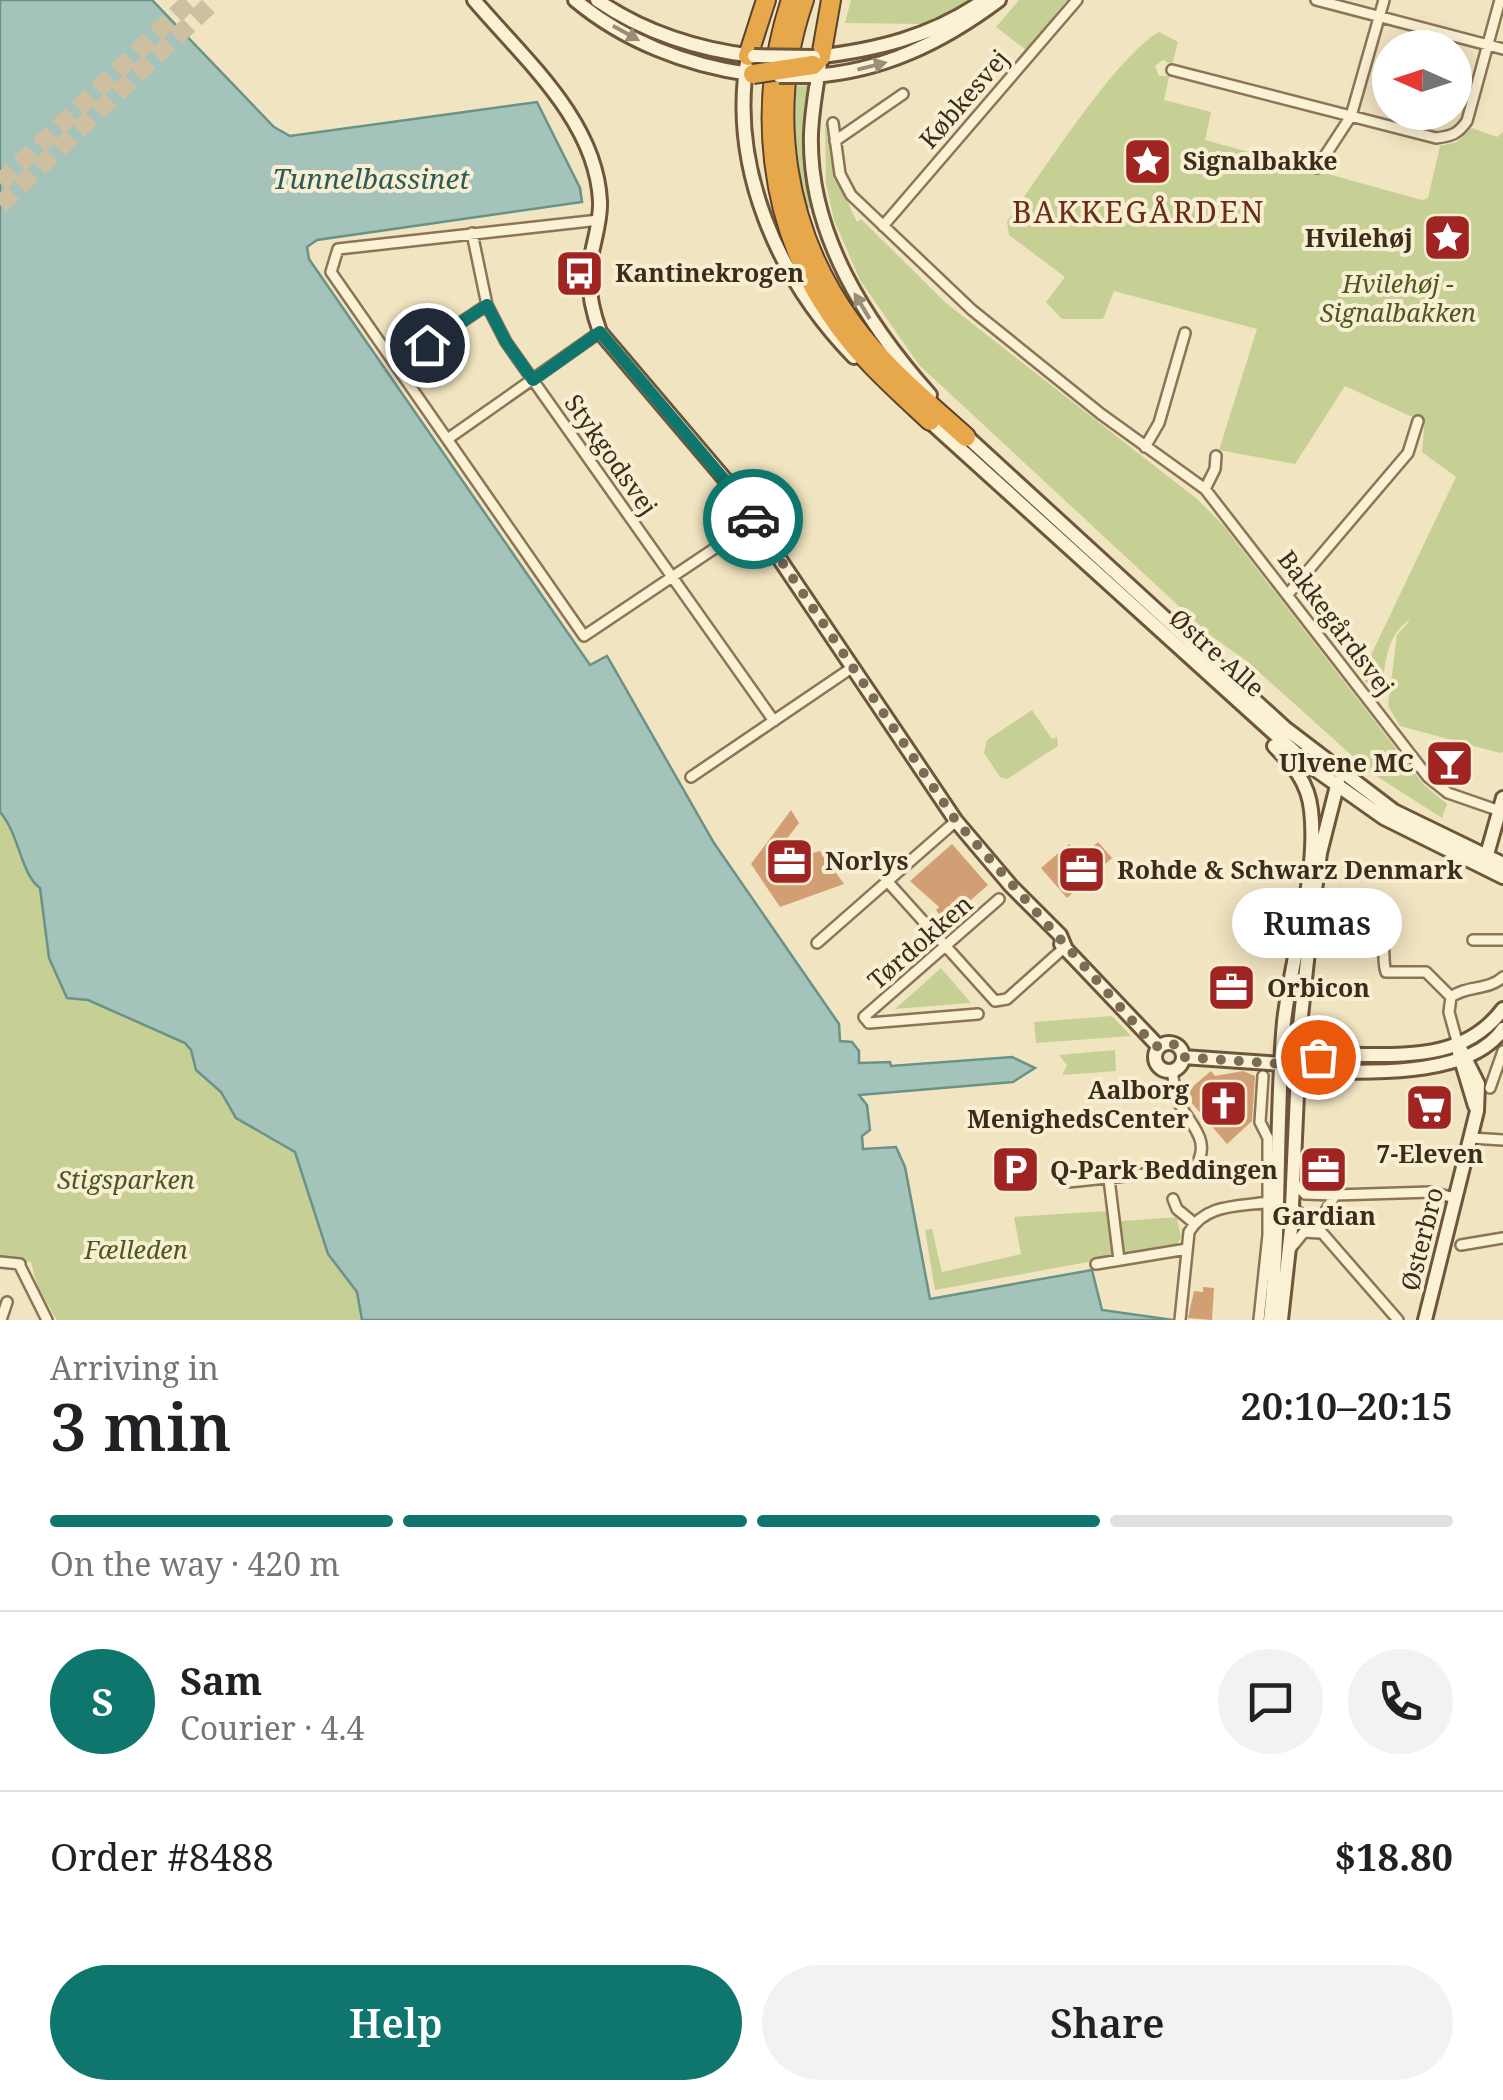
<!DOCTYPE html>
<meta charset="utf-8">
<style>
:root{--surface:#fff;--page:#f2f2f2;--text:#202124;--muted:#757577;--line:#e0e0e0;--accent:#0f766e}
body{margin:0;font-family:"Noto Serif",serif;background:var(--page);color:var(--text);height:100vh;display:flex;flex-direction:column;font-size:38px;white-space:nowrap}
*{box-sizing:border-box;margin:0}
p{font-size:32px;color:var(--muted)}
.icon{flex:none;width:55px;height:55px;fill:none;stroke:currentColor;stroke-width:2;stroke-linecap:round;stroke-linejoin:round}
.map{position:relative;height:1320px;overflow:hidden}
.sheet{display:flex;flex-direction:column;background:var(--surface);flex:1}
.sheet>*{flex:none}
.needle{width:65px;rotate:273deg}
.buttons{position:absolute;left:1372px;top:30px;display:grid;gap:20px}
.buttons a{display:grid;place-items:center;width:100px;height:100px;border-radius:50%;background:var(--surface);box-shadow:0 5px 25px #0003;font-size:50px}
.pin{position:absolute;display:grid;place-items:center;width:85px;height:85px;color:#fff;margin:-42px;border:5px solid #fff;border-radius:50%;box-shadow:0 2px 10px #0007}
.courier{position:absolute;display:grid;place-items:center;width:100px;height:100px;margin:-50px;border:8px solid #0f766e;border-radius:50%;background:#fff;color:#222;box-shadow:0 2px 12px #0007}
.bubble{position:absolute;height:70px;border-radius:35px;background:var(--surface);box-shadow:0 5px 25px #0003;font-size:32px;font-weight:600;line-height:70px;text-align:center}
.overview em{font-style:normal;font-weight:600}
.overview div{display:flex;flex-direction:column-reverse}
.overview{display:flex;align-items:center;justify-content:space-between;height:170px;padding:0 50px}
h1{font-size:65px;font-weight:600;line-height:75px}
.bar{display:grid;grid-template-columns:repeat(4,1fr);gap:15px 10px;align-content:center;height:120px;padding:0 50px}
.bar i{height:12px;border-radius:8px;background:var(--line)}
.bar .current{background:var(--accent)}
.bar p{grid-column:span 4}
.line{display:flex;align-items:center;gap:25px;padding:0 50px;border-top:2px solid var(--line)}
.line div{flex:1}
.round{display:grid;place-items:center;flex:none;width:105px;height:105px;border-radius:52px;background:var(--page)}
.cta{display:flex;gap:20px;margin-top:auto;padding:20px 50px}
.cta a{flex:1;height:115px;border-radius:60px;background:var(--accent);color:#fff;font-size:40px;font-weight:600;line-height:115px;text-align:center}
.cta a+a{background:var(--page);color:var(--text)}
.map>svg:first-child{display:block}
.green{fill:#c7d094}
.water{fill:#a4c3bb;stroke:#6a9289;stroke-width:2.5}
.building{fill:#d29e74}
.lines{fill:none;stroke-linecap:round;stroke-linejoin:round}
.highway-tunnel{stroke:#cdbfa0;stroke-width:18;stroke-dasharray:18 9;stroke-linecap:butt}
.street-casing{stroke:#8c7557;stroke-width:14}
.secondary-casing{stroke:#6e563a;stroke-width:18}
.highway-casing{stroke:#5a422c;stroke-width:22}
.street{stroke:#fbf1d5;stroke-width:9}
.secondary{stroke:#fbf1d5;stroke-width:12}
.highway{stroke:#e7a74b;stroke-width:18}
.secondary-bridge-casing{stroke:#6e563a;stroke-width:18;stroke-linecap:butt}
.highway-bridge-casing{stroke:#5a422c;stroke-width:22;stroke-linecap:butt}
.secondary-bridge{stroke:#fbf1d5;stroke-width:12}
.highway-bridge{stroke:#e7a74b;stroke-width:18}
.oneway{fill:#9b8e78}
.done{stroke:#7b6c56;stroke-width:10;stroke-dasharray:0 18}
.route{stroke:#0f766e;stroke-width:12}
.labels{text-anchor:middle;stroke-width:8;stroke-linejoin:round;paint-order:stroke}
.street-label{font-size:25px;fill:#3b2c1c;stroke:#f8eed1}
.poi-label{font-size:25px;font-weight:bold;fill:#3b2c1c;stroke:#f8eed1;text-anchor:start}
.park-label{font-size:25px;font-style:italic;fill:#495921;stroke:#f8eed1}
.water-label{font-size:28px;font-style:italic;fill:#2a5c5a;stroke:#f8eed1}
.quarter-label{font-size:30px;letter-spacing:2.5px;fill:#6b2c18;stroke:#f8eed1}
</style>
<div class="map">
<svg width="1503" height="1320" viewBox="0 0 1503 1320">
<rect width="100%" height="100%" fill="#f1e4c1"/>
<path class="green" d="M851 0H974L922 24 845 23Z
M1019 0H1067L1026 50 996 27Z
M1159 32 1178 42 1172 65 1163 60 1155 66 1159 76H1169L1164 100 1211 112 1205 140 1422 200 1428 198 1440 146 1457 142 1472 128 1497 137 1503 132V752L1500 753 1400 726 1388 706 1397 635 1411 619C1383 636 1385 671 1381 701L1361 676 1456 477 1422 452 1425 419 1410 416 1345 386 1295 464 1219 450 1257 329 1114 291 1103 319H1062L1046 302 1065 277 1009 235 1007 221C1041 175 1114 58 1159 32Z
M811 85 815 207 805 209 795 156 793 86Z
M825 123 829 124 839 183 857 222 861 219 946 303 1197 499 1223 525 1424 785 1447 804 1442 818 1370 772 1248 662 1210 635 919 365 860 280 834 220 826 184Z
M1032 710 1052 739 1057 737 1058 746 1007 779 1000 777 984 753 987 740Z
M0 812 15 833 35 885 40 888 49 958 67 997 88 1000 185 1043 191 1050 196 1070 221 1092 236 1118 295 1152 328 1254 357 1292 362 1320H57L38 1288 31 1262 0 1257Z
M941 968 971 1003 895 1009Z
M1112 1016 1131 1036 1036 1043 1034 1022Z
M1115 1050 1116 1071 1062 1075 1067 1065 1059 1055Z
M1107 1211 1109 1222 1177 1217 1181 1238 1175 1246 935 1290 925 1230 932 1229 942 1272 1021 1254 1014 1217Z"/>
<path class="water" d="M0 0H152L274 127 290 136 537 102 580 188 582 202 317 240 307 247 309 259 590 665 607 656 714 843 839 1024 840 1041 852 1042 859 1051V1063L890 1062 891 1066 1012 1057 1035 1068 1013 1082 859 1095 867 1105 870 1130 862 1136 863 1149 896 1147 905 1167 930 1299 1092 1270 1102 1310 1173 1320H362L357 1292 328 1254 295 1152 236 1118 221 1092 196 1070 191 1050 185 1043 88 1000 67 998 49 958 40 888C21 875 19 833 0 812Z"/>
<path class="building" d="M791 810 799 823 786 840 799 857 820 851 844 884 780 907 751 864Z
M1098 842 1112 858 1067 898 1041 868 1069 844 1081 858Z
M952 844 988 885 946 922 936 910 939 907 910 881Z
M1211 1071 1215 1076 1243 1071 1255 1076 1252 1121 1227 1144 1184 1094Z
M1203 1287 1214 1288 1212 1320 1188 1318 1194 1291 1203 1292Z"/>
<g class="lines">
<path class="highway-tunnel" d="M0 183 191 0
M0 205 215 0"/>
<defs>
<path id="street" d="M1316 0 1503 49
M1172 70 1436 138C1452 136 1458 134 1467 121L1500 0
M833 123 840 174 851 195 972 310 1101 414 1205 489 1428 777 1448 793 1500 811
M835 141 903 94
M1317 168 1351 116 1384 0
M599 220 338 249 331 272 584 636 754 522
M883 226 1077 0
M472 233 487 305 506 342 774 721
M397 365 487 305
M449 438 600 332
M1145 447 1159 423 1185 333
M1205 489 1215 469 1216 456
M1289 593 1408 453 1418 421
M691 777 853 667
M888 882 995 1001 1007 999 1065 947
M1354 901 1350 920C1358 929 1376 925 1381 936 1386 946 1382 961 1386 972H1426L1451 997
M1473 940H1503
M817 943 956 821
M978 1014 869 1023 864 1017 999 899
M1458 1045 1449 1012 1451 997C1467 985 1488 991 1503 977
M1490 1088 1503 1051
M1471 1138 1503 1140
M1109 1179 1119 1260
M1068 1182 1194 1169C1213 1141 1191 1126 1179 1103 1174 1093 1174 1081 1172 1070
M1293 1182 1305 1194 1335 1195
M1173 1199 1177 1209 1194 1223
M1292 1207 1317 1227 1398 1320
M1317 1227 1335 1195 1431 1192 1455 1198
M1461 1245 1503 1238
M1291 1248 1304 1232 1320 1233
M0 1262 20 1264
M19 1264 47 1320
M1096 1264 1187 1249
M1 1320 7 1302
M1180 1320 1189 1232C1206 1203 1239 1207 1268 1202
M1259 1320 1268 1235V1138L1260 1122 1263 1076"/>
<path id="secondary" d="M474 0C523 58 596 120 600 201 601 222 593 243 590 263 587 286 592 310 600 332L729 484 956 821 1011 886 1060 935 1065 947
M575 0C624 41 686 65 749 74
M597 0C643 32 699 50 754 56
M748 56C728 166 778 279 854 357
M815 57C876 50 931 37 983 1
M821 57C817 82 812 108 811 134 808 234 867 324 930 395
M811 76C882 72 943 42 999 0
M927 419 1309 765 1384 818 1503 877
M963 433 1285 728 1394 811 1503 864
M1484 865 1503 798
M1061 944 1159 1047
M1155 1057a14 14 0 1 1 28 0a14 14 0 1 1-28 0Z
M1459 1053 1475 1106
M1183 1057 1282 1064 1298 1071C1355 1071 1468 1081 1503 1029
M1294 1059C1366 1045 1452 1077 1503 1009
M1270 1320C1281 1221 1275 1121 1284 1022 1291 957 1319 874 1311 810 1308 782 1293 765 1274 746
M1281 1320 1291 1229 1300 1026 1313 905 1320 853 1338 782
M1425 1320 1477 1111 1478 1084 1459 1046"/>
<path id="highway" d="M791 0C756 105 768 223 831 315 858 356 895 388 930 421
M804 0C766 109 784 230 852 323 883 366 926 401 966 437
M748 56 766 0
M813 65 821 57 831 0"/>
</defs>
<use href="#street" class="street-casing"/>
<use href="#secondary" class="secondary-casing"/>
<use href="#highway" class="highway-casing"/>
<use href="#street" class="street"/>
<use href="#secondary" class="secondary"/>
<use href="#highway" class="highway"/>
<defs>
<path id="secondary-bridge" d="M754 56 814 57
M779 76H811"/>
<path id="highway-bridge" d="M753 74 813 65"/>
</defs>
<use href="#secondary-bridge" class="secondary-bridge-casing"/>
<use href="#highway-bridge" class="highway-bridge-casing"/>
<use href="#secondary-bridge" class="secondary-bridge"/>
<use href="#highway-bridge" class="highway-bridge"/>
</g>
<defs><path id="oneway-solid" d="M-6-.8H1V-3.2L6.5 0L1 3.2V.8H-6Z" transform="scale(2.5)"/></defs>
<g class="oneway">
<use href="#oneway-solid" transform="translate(626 33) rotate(29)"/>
<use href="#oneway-solid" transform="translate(872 66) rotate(-14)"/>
<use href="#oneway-solid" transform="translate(862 306) rotate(-121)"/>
</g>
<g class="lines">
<path class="done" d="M753 519 956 821 1144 1034 1158 1047 1167 1043 1176 1045 1183 1057 1282 1064 1299 1057H1318"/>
<path class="route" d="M427 345 487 305 506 342 533 380 600 332 728 484 753 519"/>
</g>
<defs>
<symbol id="sight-square" viewBox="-11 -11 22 22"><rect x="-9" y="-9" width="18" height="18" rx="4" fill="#a02522" stroke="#f8eed1"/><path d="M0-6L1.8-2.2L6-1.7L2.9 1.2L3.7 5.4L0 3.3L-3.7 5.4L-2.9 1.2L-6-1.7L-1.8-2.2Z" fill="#fff"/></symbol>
<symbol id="bus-square" viewBox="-11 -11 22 22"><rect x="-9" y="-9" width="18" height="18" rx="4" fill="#a02522" stroke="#f8eed1"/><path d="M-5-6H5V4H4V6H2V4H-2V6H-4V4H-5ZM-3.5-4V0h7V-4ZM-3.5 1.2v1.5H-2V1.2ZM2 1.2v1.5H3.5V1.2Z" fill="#fff"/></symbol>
<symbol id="bar-square" viewBox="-11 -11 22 22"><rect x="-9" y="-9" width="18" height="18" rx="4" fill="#a02522" stroke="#f8eed1"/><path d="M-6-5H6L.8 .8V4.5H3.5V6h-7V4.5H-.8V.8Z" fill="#fff"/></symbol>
<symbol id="office-square" viewBox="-11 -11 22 22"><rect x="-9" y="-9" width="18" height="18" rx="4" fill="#a02522" stroke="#f8eed1"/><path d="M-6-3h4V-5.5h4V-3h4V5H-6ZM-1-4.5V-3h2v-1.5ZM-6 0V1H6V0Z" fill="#fff"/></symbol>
<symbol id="church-square" viewBox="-11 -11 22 22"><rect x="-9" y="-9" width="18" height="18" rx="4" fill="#a02522" stroke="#f8eed1"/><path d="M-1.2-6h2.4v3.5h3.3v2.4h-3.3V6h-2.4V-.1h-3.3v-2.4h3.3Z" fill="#fff"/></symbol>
<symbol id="supermarket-square" viewBox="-11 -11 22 22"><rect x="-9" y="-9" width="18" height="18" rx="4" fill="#a02522" stroke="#f8eed1"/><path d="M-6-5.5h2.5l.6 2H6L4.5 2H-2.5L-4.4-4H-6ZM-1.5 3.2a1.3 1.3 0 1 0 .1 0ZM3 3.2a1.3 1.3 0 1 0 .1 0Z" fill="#fff"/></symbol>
<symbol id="parking-square" viewBox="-11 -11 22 22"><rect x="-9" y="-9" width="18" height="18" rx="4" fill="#a02522" stroke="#f8eed1"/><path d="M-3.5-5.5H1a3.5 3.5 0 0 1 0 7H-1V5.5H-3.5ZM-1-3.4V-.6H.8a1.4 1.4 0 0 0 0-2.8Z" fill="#fff"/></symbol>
</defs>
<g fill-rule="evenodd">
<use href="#sight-square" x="1120" y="134" width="55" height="55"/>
<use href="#sight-square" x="1420" y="210" width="55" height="55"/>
<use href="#bus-square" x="552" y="246" width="55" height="55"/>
<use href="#bar-square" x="1422" y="736" width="55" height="55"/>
<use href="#office-square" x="762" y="834" width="55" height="55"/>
<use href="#office-square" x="1054" y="842" width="55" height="55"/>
<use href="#office-square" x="1204" y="960" width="55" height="55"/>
<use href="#church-square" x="1196" y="1076" width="55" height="55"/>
<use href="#supermarket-square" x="1402" y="1080" width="55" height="55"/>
<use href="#parking-square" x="988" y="1142" width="55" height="55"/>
<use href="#office-square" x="1296" y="1142" width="55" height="55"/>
</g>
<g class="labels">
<g class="street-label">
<text transform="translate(964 99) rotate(-49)" y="9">Købkesvej</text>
<text transform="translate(611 455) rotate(55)" y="9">Stykgodsvej</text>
<text transform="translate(1336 623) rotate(53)" y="9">Bakkegårdsvej</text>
<text transform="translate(1217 653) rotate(42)" y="9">Østre Alle</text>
<text transform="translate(920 942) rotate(-41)" y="9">Tørdokken</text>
<text transform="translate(1422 1239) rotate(-76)" y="9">Østerbro</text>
</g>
<g class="poi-label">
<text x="1183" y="170">Signalbakke</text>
<text x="1413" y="247" text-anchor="end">Hvilehøj</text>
<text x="615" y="282">Kantinekrogen</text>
<text x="1414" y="772" text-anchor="end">Ulvene MC</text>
<text x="825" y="870">Norlys</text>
<text x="1117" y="879">Rohde &amp; Schwarz Denmark</text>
<text x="1267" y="997">Orbicon</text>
<text x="1189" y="1099" text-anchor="end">Aalborg<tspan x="1189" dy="29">MenighedsCenter</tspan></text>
<text x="1430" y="1163" text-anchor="middle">7-Eleven</text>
<text x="1050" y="1179">Q-Park Beddingen</text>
<text x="1324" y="1225" text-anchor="middle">Gardian</text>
</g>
<g class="park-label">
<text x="1398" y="293">Hvilehøj -<tspan x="1398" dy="29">Signalbakken</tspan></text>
<text x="126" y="1189">Stigsparken</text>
<text x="136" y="1259">Fælleden</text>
</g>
<g class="water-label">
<text x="371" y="189">Tunnelbassinet</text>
</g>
<g class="quarter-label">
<text x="1139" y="223">BAKKEGÅRDEN</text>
</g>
</g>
</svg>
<div class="buttons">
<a><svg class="needle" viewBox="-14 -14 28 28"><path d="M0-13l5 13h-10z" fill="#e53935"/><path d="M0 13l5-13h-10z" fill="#757577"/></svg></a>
</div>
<div class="pin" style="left:1318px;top:1057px;background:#ea580c"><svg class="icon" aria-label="bag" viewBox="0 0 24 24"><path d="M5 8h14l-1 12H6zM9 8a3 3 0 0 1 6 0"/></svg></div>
<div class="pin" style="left:427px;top:345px;background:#1f2937"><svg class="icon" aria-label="home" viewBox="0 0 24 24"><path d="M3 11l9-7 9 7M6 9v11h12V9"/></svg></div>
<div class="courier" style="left:753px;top:519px"><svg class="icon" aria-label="car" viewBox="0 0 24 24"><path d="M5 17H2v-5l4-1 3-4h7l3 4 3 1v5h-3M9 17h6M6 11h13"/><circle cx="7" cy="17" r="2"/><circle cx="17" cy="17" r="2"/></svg></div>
<div class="bubble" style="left:1232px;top:888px;width:170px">Rumas</div>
</div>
<section class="sheet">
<div class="overview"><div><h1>3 min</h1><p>Arriving in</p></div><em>20:10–20:15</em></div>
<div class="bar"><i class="current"></i><i class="current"></i><i class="current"></i><i></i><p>On the way · 420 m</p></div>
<div class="line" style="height:180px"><b class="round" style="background:var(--accent);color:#fff">S</b><div><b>Sam</b><p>Courier · 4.4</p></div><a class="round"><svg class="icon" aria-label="chat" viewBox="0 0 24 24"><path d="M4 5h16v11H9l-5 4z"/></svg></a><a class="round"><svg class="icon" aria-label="phone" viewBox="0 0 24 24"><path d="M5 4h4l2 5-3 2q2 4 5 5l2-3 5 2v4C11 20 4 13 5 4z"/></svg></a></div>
<div class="line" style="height:130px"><div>Order #8488</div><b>$18.80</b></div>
<div class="cta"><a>Help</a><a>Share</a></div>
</section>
